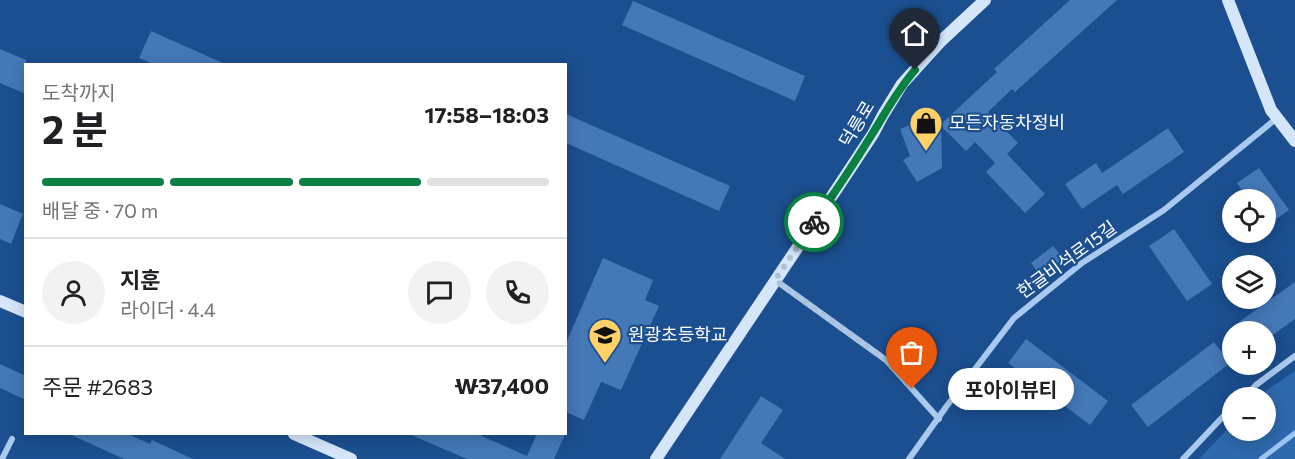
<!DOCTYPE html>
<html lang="ko">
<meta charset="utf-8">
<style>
:root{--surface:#fff;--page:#f2f2f2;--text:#202124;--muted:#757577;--line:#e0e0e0;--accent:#0b8043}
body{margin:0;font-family:Commissioner,"Noto Sans KR",sans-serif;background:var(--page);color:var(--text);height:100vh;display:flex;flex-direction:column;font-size:22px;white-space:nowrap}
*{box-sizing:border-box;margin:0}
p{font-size:20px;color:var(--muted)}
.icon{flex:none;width:33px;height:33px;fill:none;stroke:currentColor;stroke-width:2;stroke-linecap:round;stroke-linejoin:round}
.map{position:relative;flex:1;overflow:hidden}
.panel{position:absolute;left:24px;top:63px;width:543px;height:372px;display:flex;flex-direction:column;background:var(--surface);border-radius:0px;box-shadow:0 3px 15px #0003}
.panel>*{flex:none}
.controls{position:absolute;left:1222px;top:189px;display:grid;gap:12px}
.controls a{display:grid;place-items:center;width:54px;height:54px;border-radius:50%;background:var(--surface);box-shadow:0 3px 15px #0003;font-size:30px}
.pin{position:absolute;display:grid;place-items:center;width:51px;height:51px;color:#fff;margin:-62px -26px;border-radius:50% 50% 50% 0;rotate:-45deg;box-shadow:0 0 6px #0007}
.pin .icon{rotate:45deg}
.courier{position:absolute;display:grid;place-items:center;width:60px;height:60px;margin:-30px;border:4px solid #0b8043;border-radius:50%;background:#fff;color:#222;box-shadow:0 2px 8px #0007}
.bubble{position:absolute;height:42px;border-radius:21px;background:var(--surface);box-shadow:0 3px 15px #0003;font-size:20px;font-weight:700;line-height:42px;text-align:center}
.headline em{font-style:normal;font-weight:700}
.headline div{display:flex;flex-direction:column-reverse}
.headline{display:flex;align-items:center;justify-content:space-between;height:102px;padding:0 18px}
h1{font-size:39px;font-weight:700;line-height:45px}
.bar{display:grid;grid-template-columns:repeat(4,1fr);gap:9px 6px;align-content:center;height:72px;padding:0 18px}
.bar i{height:8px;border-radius:4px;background:var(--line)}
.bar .current{background:var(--accent)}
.bar p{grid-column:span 4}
.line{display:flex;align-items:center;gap:15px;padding:0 18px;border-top:2px solid var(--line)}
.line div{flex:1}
.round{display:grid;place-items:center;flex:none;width:63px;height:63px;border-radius:32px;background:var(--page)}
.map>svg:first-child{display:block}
.green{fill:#2e69ad}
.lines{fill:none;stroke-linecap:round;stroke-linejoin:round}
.stream{stroke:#9cc4f0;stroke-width:5}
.building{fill:#4478b7}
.street{stroke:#a9c9ee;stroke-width:6}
.secondary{stroke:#d6e6fa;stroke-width:12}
.done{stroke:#afc1d8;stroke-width:6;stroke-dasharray:0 10.8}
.route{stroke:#0b8043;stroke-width:8}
.labels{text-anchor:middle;stroke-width:4.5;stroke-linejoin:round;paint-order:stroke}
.poi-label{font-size:18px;fill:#fff;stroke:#1b4f8f;text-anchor:start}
.street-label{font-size:18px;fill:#fff;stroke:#1b4f8f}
</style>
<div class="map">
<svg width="1295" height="459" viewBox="0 0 1295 459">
<rect width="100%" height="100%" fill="#1b4f8f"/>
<path class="green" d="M1295 371V459H1199L1233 423V430H1266V398L1257 397Z"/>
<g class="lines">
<path class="stream" d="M1261 459 1295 433"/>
</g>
<path class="building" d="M1070 0H1117L1015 92 1012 89 988 112 1018 143 1007 154 1045 194 1025 213 986 172 995 163 975 142 966 151 941 126 942 168 917 182 903 160 910 156 900 129 913 124 928 136 997 72 994 69Z
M633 1 805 76 795 101 622 25Z
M151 31 225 64H153L139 58Z
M0 49 26 60V94L0 83Z
M566 114 730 186 719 211 566 143Z
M1168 128 1184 152 1123 194 1117 185 1082 209 1065 184 1096 163 1102 173Z
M1259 168 1289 210 1266 226V200H1248L1237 183Z
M0 204 23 214 11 244 0 239Z
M1174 229 1212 284 1187 301 1149 246Z
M1053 246 1065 260 1042 278 1031 263Z
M603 258 653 280 645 300 659 306 621 390 601 382 584 420 566 412V343Z
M1295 282V319L1266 340V332H1246L1239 322Z
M1026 339 1108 401 1090 425 1008 363Z
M1214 342 1230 363 1148 427 1131 405Z
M0 364 26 376V400L0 388Z
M761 396 783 410 761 443 785 459H720Z
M69 434H128L150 444 152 440 193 459H124Z
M409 434H477L527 456 537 434H565L554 459H467Z"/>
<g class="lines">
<path class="street" d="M775 280 886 360 939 419
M1243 398 1256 385 1295 356
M2 459 12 439
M909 459 946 407 1014 318 1082 263 1164 210 1277 118
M1183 459 1233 406"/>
<path class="secondary" d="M1228 0 1271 110 1295 141
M0 301 26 312
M294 434 351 459
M656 459 842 181 873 134 883 115 902 84 941 41 985 0"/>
</g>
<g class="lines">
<path class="done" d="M814 222 775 280 886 360 912 389"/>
<path class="route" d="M814 222C834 194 853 165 871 136 886 112 896 92 915 70"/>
</g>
<defs>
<symbol id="shop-pin" viewBox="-11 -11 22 30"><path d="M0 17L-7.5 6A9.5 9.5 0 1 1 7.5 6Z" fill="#ffd166" stroke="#1b4f8f"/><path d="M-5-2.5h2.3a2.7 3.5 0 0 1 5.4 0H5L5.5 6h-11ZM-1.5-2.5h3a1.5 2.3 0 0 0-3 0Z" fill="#111"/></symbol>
<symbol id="school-pin" viewBox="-11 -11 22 30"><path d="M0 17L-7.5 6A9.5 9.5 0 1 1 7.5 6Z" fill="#ffd166" stroke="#1b4f8f"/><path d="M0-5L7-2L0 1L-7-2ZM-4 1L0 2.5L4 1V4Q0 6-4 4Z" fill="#111"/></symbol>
</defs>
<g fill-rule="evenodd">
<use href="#shop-pin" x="907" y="104" width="38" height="52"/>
<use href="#school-pin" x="586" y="316" width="38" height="52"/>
</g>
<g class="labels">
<g class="poi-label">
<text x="949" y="129">모든자동차정비</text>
<text x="628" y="341">원광초등학교</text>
</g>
<g class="street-label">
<text transform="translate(857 124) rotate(-59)" y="6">덕릉로</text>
<text transform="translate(1067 260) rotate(-36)" y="6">한글비석로15길</text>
</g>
</g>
</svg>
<div class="controls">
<a><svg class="icon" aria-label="locate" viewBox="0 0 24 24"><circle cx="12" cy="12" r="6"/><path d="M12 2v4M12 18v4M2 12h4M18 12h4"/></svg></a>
<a><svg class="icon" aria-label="layers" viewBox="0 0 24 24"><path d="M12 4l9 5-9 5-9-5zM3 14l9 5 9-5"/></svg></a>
<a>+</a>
<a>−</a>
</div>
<div class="pin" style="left:912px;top:389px;background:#ea580c"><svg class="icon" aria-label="bag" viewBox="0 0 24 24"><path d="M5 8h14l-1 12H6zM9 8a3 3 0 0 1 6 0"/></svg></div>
<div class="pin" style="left:915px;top:70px;background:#1f2937"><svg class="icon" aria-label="home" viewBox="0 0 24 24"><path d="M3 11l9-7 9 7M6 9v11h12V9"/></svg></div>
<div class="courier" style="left:814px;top:222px"><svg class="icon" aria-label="bike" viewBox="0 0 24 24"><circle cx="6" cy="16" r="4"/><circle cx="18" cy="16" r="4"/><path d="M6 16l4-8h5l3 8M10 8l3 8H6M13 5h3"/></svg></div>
<div class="bubble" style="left:948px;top:368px;width:126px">포아이뷰티</div>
<section class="panel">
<div class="headline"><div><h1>2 분</h1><p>도착까지</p></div><em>17:58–18:03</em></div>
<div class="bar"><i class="current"></i><i class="current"></i><i class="current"></i><i></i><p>배달 중 · 70 m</p></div>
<div class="line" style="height:108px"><a class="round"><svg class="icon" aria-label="person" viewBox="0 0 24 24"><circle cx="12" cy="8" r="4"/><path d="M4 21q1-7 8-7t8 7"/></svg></a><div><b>지훈</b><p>라이더 · 4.4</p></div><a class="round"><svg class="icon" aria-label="chat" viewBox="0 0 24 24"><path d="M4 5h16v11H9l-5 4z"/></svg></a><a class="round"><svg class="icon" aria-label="phone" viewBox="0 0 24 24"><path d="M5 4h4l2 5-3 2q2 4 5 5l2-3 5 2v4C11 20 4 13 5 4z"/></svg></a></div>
<div class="line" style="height:78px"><div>주문 #2683</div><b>₩37,400</b></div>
</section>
</div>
